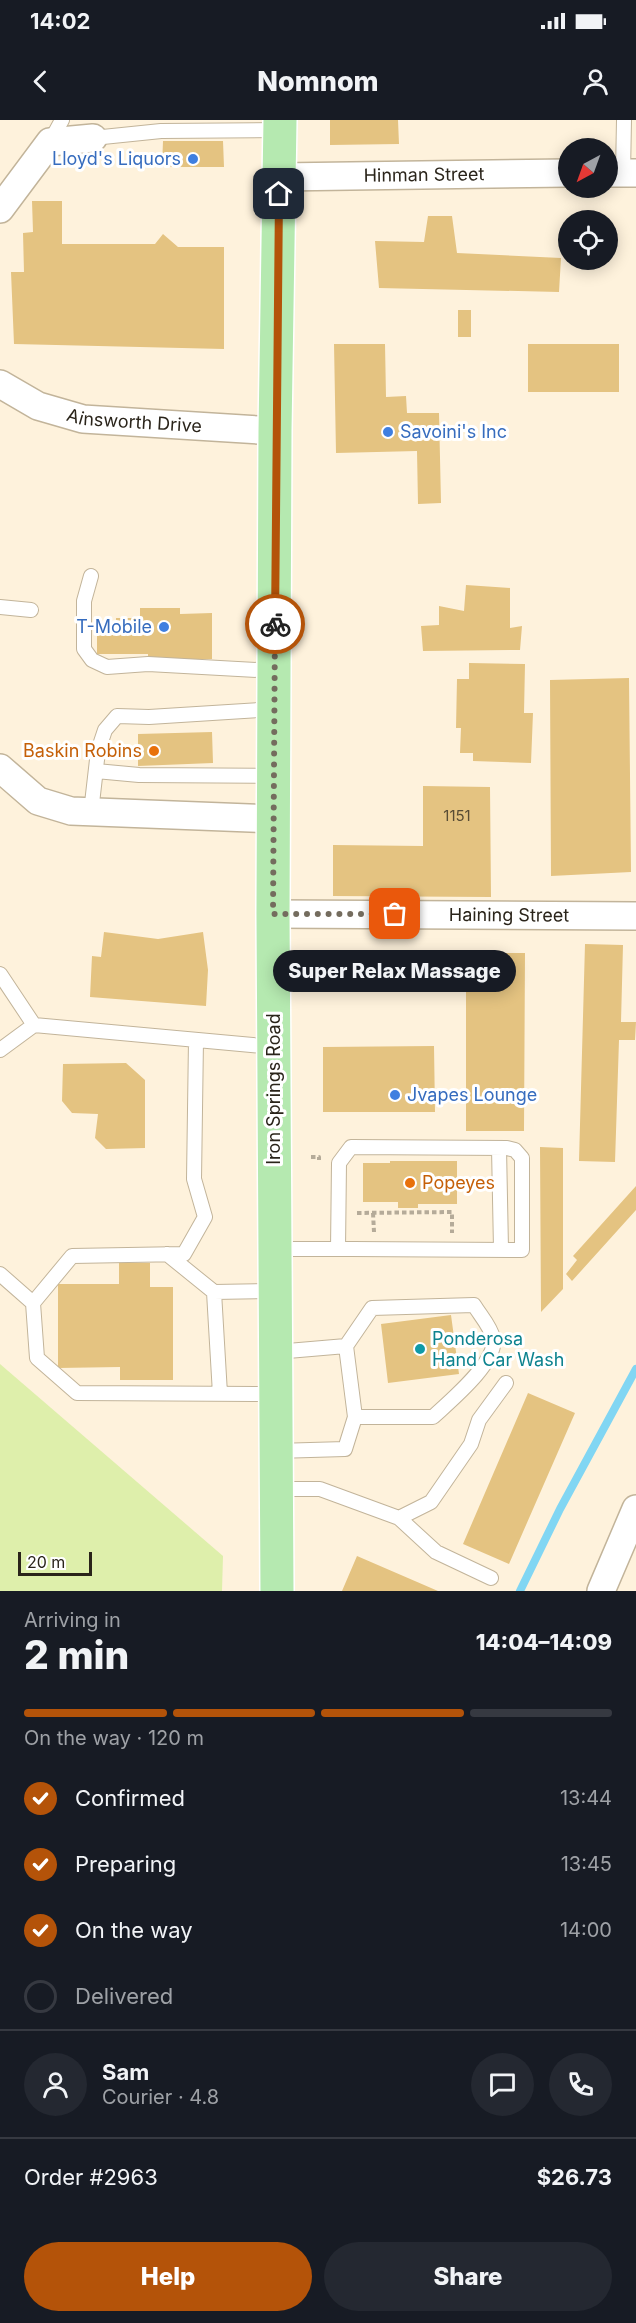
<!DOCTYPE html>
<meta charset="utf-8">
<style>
:root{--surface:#171b24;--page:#242831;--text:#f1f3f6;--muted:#9ea1a6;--line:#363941;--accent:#b45309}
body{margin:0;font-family:Inter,sans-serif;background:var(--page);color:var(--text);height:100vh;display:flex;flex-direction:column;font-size:22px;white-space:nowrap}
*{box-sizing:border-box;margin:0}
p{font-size:20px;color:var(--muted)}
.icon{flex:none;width:33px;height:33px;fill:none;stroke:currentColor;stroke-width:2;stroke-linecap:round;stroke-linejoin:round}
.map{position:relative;height:1471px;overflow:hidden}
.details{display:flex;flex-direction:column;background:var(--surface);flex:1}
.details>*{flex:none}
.needle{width:39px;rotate:221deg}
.controls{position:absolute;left:558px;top:18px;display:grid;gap:12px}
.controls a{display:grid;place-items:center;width:60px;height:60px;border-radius:50%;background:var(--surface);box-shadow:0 3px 15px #0003;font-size:30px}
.scale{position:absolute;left:18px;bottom:15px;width:74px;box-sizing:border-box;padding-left:6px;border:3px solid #2a241a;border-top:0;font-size:16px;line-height:21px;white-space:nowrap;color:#2a241a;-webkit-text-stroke:4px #fff;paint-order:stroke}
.pin{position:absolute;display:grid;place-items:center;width:51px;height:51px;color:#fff;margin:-26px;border-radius:12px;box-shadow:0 3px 9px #0006}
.courier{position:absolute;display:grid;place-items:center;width:60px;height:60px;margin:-30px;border:4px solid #b45309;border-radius:50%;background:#fff;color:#222;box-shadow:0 2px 8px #0007}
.bubble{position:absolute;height:42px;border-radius:21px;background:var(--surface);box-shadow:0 3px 15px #0003;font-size:20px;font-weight:800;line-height:42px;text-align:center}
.summary em{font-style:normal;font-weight:800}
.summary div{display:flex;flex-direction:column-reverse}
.summary{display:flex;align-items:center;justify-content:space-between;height:102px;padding:0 24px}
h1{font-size:39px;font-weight:800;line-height:45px}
.bar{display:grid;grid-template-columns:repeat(4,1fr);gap:9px 6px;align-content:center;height:72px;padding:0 24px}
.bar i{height:8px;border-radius:4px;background:var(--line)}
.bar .current{background:var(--accent)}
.bar p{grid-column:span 4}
.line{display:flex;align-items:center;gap:15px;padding:0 24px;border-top:2px solid var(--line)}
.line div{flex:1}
.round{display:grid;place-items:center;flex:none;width:63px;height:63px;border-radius:32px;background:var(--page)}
ol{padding:0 24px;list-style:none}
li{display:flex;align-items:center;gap:18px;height:66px}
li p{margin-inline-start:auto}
li .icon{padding:6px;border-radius:50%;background:var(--accent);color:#fff;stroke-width:4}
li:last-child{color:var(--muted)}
li i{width:33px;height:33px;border:3px solid var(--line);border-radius:50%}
.primary-button{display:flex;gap:12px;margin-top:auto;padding:12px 24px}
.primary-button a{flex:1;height:69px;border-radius:36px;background:var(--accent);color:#fff;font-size:24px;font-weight:800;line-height:69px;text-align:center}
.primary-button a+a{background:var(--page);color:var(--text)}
.status{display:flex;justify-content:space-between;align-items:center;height:42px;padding:0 30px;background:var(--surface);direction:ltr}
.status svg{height:16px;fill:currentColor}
header{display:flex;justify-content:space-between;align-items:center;height:78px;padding:0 24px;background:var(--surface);font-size:27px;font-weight:800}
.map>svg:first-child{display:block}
.green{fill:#deefab}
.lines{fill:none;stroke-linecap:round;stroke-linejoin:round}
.stream{stroke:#81d6f3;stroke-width:8}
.building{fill:#e4c381}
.lane-casing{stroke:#c2b49a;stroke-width:16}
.street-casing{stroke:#c2b49a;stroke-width:30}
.primary-casing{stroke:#fff;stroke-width:36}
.path{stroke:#b5ab99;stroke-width:4;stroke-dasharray:4.5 3;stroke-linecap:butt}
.lane{stroke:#fff;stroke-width:14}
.street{stroke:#fff;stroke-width:27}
.primary{stroke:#b5e9b0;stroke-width:33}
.done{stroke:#746c5e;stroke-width:6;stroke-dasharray:0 10.8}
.route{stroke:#b45309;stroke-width:8}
.shop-dot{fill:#3f7fe0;stroke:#fff;stroke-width:2}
.food-dot{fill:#e8710a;stroke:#fff;stroke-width:2}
.culture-dot{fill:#0f9aa8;stroke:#fff;stroke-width:2}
.labels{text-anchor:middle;stroke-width:6;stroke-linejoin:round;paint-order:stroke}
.number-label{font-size:15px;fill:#584c34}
.shop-label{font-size:18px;fill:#366cbe;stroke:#fff;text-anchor:end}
.street-label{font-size:18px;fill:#2a241a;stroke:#fff}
.food-label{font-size:18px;fill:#c56008;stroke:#fff;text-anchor:end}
.culture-label{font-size:18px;fill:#0d838f;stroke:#fff;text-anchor:start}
</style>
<div class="status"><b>14:02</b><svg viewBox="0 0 49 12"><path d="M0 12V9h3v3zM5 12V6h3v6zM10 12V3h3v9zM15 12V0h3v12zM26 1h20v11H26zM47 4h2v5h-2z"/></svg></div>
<header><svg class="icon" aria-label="back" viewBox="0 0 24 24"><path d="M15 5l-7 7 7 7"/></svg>Nomnom<svg class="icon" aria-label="person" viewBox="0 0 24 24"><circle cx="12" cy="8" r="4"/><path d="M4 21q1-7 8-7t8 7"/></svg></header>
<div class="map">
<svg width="636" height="1471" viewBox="0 0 636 1471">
<rect width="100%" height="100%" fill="#fef2dc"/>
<path class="green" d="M0 1244 223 1436 222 1471H0Z"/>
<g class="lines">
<path class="stream" d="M520 1471 560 1389 636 1249"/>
</g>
<path class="building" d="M330 0H398L399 24 330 25Z
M163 21H223L224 47H162Z
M32 81H62V124H155L163 114 178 127H224V229L14 224 11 152H24L23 113 33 112Z
M428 96H452L457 133 561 138 559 172 379 168 375 121 424 122Z
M458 190H471V217H458Z
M334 224H385L386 277 406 276 407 293H439L441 383 418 384 417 331 336 333Z
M528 224H619V272H528Z
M466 465 510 468V508L522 506 520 530 423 531 421 506 439 505V486L464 491Z
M140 488H180V494L212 493V539H148V534H97V515H116V498H140Z
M469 543 525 544 524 593H533L531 643 473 641V633H460L461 608H456L457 559H469Z
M629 558 631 752 551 756 550 560Z
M212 612 213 643 138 646V614Z
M423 666 490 667 491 777 333 776V725L423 726Z
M104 812 158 819 203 812 208 850 206 886 90 877 92 836 101 837Z
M585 824 623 825 621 902H636L635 920H619L615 1042 579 1041Z
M466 833H525L524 1011H466Z
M434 926 435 992H323V927Z
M126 943 145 960V1028L106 1029 95 1018 98 994 72 993 62 981 63 944Z
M540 1027 563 1028V1169L541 1192Z
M390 1041H457V1084H418V1088H398V1082H363V1043H390Z
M636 1066V1090L572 1161 566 1154 577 1140 573 1136Z
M119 1143H150V1167H173V1260H120V1247L58 1248V1164H119Z
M451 1195 459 1254 388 1263 381 1204Z
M528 1273 575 1293 509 1444 463 1424Z
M357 1436 438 1471H342Z"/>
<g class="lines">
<defs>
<path id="lane" d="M93 18 161 11 280 10
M50 22 62 0
M623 53 624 0
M91 456 84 481V529L92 540 107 547 148 544 275 551
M0 487 31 490
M96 651 139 655 274 656
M91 692 98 631 105 610 117 596 149 597 274 589
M0 854 34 905 0 930
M34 905 274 927
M499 1028 501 1129
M275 1129H352L522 1130V1038L515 1030 507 1028 351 1027 339 1043 338 1129
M167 1134 214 1172 275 1171
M0 1154 33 1183 37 1238 77 1273 276 1274
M214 1172 220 1274
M33 1183 72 1136 184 1134 205 1097 194 1059 196 920
M276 1232 346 1226 355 1297H433C449 1282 499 1241 493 1218 491 1207 480 1195 474 1185L372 1188 346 1226
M276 1331 345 1329 355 1297
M276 1369H320L399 1398 431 1382 471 1324 479 1300 506 1263
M399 1398 436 1432 491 1458"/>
<g id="street">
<path d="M608 53H636"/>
<path id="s1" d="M280 57 568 53"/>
<path d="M0 89 50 22 93 18"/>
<path id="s2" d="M0 264 38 286 83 299 275 311"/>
<path d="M0 648 38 681 71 691 274 699"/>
<path id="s3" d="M273 794 636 796"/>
<path d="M601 1471 636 1389"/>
</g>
<path id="primary" d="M277 1471 273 794 275 311 280 0"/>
</defs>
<use href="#lane" class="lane-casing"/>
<use href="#street" class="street-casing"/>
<use href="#primary" class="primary-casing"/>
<path class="path" d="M311 1037H319V1040
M357 1093 452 1092V1113
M373 1093 374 1112"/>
<use href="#lane" class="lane"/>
<use href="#street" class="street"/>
<use href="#primary" class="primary"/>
</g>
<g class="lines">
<path class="done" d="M275 504 273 794H395"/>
<path class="route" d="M275 504 279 74"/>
</g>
<g class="shop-dot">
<circle cx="193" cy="39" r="6"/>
<circle cx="388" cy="312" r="6"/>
<circle cx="164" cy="507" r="6"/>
<circle cx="395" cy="975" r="6"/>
</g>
<g class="food-dot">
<circle cx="154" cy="631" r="6"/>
<circle cx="410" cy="1063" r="6"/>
</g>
<circle class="culture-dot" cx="420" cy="1229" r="6"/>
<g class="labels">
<g class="number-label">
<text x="457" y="701">1151</text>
</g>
<g class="shop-label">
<text x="181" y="45">Lloyd's Liquors</text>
<text x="400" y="318" text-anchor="start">Savoini's Inc</text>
<text x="152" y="513">T-Mobile</text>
<text x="407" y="981" text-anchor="start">Jvapes Lounge</text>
</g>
<g class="street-label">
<text dy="6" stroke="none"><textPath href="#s1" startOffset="144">Hinman Street</textPath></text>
<text dy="6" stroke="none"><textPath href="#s2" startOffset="142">Ainsworth Drive</textPath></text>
<text dy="6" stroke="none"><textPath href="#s3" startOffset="236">Haining Street</textPath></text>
<text transform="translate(274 969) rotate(-90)" y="6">Iron Springs Road</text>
</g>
<g class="food-label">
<text x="142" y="637">Baskin Robins</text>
<text x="422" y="1069" text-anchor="start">Popeyes</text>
</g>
<g class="culture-label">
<text x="432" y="1225">Ponderosa<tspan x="432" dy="21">Hand Car Wash</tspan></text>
</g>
</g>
</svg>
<div class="controls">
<a><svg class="needle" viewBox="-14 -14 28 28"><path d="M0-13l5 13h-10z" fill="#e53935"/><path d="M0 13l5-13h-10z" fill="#9ea1a6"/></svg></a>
<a><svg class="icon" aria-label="locate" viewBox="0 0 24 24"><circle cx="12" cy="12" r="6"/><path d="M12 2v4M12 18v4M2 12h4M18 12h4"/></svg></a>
</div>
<div class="scale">20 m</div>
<div class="pin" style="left:395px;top:794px;background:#ea580c"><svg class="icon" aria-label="bag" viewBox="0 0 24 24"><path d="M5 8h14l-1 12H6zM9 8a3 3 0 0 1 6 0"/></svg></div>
<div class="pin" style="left:279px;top:74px;background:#1f2937"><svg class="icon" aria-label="home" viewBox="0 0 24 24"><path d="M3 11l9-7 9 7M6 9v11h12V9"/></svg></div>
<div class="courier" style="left:275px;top:504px"><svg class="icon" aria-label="bike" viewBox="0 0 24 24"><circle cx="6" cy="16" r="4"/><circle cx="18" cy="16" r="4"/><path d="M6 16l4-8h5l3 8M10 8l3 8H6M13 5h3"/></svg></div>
<div class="bubble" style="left:273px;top:830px;width:243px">Super Relax Massage</div>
</div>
<section class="details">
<div class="summary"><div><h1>2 min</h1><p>Arriving in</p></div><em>14:04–14:09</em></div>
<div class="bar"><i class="current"></i><i class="current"></i><i class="current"></i><i></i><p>On the way · 120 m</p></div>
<ol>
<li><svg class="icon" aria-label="check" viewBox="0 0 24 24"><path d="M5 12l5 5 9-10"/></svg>Confirmed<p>13:44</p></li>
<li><svg class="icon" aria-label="check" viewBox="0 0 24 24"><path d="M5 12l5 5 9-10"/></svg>Preparing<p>13:45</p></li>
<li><svg class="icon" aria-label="check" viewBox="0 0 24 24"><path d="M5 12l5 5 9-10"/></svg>On the way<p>14:00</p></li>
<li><i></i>Delivered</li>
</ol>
<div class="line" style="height:108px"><a class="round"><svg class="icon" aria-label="person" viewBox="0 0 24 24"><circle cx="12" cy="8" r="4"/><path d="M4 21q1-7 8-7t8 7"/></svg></a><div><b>Sam</b><p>Courier · 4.8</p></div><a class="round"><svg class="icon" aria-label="chat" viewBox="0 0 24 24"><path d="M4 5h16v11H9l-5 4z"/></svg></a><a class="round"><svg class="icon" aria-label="phone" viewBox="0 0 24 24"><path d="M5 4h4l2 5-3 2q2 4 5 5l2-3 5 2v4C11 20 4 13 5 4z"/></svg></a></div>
<div class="line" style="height:78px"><div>Order #2963</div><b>$26.73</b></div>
<div class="primary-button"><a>Help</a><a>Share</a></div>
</section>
